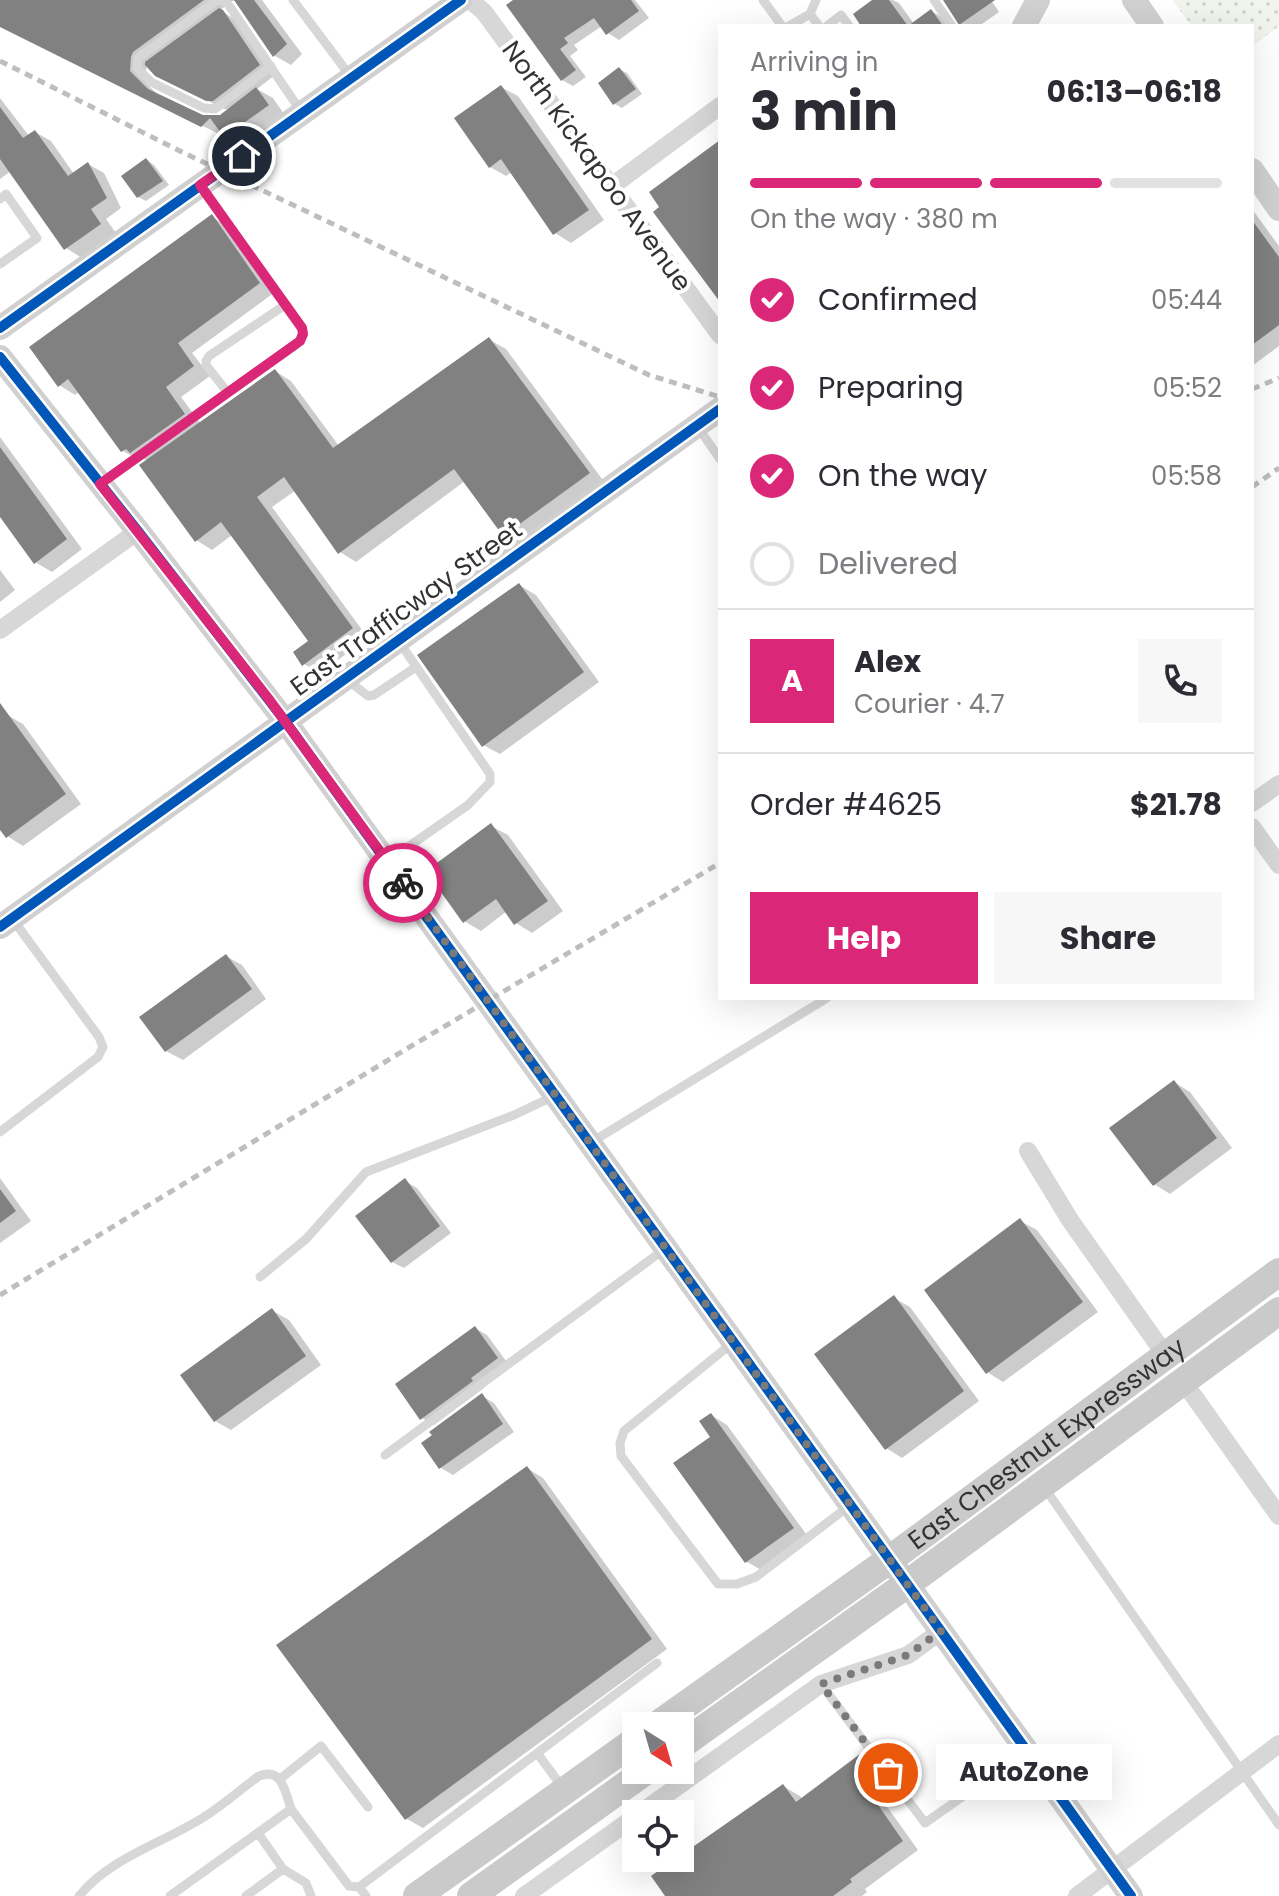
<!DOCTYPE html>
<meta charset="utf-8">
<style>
:root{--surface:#fff;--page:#f7f7f7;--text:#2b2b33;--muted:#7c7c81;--line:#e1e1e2;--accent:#db2777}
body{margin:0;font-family:Poppins,sans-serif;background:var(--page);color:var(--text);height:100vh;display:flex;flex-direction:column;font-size:30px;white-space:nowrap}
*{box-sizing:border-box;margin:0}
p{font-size:26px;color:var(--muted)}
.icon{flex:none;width:44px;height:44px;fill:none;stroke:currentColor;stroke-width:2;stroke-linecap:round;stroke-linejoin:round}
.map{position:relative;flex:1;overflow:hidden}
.details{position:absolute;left:718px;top:24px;width:536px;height:976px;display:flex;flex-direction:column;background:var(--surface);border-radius:0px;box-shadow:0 8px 32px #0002}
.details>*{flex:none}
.needle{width:52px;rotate:143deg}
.tools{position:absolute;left:622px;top:1712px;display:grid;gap:16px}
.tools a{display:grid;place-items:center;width:72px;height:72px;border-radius:0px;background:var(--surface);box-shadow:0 8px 32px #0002;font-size:40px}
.pin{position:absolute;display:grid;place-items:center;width:68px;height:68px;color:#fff;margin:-34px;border:4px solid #fff;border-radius:50%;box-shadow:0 2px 8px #0007}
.courier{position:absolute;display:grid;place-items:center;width:80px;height:80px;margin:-40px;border:6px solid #db2777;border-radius:50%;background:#fff;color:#222;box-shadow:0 2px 10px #0007}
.bubble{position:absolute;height:56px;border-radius:0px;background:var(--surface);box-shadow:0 8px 32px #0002;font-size:26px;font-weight:700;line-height:56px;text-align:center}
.head em{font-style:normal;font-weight:700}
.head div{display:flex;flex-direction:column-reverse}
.head{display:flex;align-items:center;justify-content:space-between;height:136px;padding:0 32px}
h1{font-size:52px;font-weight:700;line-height:60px}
.bar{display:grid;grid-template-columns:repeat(4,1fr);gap:12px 8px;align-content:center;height:96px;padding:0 32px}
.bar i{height:10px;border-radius:6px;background:var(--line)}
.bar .active{background:var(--accent)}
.bar p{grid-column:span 4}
.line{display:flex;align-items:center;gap:20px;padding:0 32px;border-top:2px solid var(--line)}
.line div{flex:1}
.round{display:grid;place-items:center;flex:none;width:84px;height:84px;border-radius:0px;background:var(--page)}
ol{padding:0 32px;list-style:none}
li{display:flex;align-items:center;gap:24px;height:88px}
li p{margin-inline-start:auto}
li .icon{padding:8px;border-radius:50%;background:var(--accent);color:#fff;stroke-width:4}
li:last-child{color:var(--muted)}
li i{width:44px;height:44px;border:4px solid var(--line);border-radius:50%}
.action{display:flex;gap:16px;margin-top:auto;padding:16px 32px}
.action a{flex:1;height:92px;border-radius:0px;background:var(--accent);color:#fff;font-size:32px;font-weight:700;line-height:92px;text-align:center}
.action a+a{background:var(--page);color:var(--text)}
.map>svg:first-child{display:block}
.green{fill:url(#green-dots)}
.shadow{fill:#0003;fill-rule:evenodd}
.building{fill:#818181}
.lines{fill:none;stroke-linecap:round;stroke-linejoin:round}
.lane{stroke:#d7d7d7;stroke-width:9}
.street{stroke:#d7d7d7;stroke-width:18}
.secondary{stroke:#d0d0d0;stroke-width:24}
.primary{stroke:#cacaca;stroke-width:28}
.rail{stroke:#bebebe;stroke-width:5;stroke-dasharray:8 6;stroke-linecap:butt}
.cycleway-casing{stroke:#fff;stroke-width:15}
.cycleway{stroke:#0057b8;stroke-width:10}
.done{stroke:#7a7a7a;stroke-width:8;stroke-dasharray:0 14.4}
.route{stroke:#db2777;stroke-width:10}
.labels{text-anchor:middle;stroke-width:8;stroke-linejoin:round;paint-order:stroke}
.street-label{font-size:26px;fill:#333;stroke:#fff}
</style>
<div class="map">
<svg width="1279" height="1896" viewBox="0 0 1279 1896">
<defs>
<pattern id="green-dots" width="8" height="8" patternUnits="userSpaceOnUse" patternTransform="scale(2)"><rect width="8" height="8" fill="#f1f5ed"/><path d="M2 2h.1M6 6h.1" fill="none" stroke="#cfd2cc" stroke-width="1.8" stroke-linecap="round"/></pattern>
</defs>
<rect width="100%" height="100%" fill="#fff"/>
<path class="green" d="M1172 0H1279V26L1252 47V26H1192Z"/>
<path class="shadow" d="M0 0H262L302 54 291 65 275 56 238 1H232L220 10 239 22 275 75 257 89 273 98 284 114 241 145 225 136 222 131 219 134 0 26ZM147 64 174 84 224 109 230 110 220 117H202L160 97 148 85 145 78Z
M517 0H635L649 18 619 40 608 33 602 26 574 45 578 50 570 56 586 77 573 86 562 80Z
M875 0H893L899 3 914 24 931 11 947 20 951 26H857Z
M946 0H991L999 12 979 26H965L961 24Z
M619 69 627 73 642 94 622 108 615 104Z
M501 87 518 96 604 220 571 243 555 233 512 172 506 176 490 167Z
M0 98 29 136 35 132 51 141 74 174 88 164 104 173 121 208 106 219 116 233 82 258 66 248 11 171 0 179Z
M147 160 154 165 169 185 146 201 138 197Z
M1252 209 1279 246V346L1252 366Z
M212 217 228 226 275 292 192 353 210 376 181 397 201 424 275 371 291 381 339 446 490 340 506 349 605 483 520 544 504 535 465 481 356 562 340 552 296 490 272 507 368 638 320 673 304 664 311 642 232 535 212 550 196 540 148 461 142 458 139 460 123 451 80 391 75 395 59 385Z
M0 437 82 549 52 572 35 562 0 514Z
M0 570 15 590 0 602Z
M519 585 536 595 599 682 500 754 483 745Z
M7 715 23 724 81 804 23 846 7 836 0 827V720Z
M491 826 508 835 563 911 532 933 516 923 507 911 481 931 464 921Z
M226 956 242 965 266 999 183 1060 166 1051Z
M1174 1082 1190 1092 1232 1148 1170 1194 1154 1184Z
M0 1178 31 1221 0 1243Z
M405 1181 417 1188 451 1233 404 1268 392 1262Z
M1020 1221 1037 1230 1098 1312 1003 1382 987 1372Z
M894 1298 910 1307 979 1401 902 1458 886 1448Z
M273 1311 289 1320 321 1365 231 1430 215 1421Z
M475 1328 487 1335 509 1365 482 1385 484 1388 434 1425 422 1418Z
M482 1396 494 1403 514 1432 453 1475 441 1468Z
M711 1415 727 1425 809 1538 763 1571 747 1562 676 1464 713 1437Z
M527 1468 543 1478 667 1649 423 1828 407 1819 279 1645Z
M860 1756 876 1765 873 1787 918 1850 865 1889 867 1892 862 1896H667L783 1786 800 1796 802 1799Z"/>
<path class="building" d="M0 0H204L133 52 131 57 130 71 148 89 203 115H220L256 87 269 105 224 137 210 118 201 127 0 27Z
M234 0H254L287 44 273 57Z
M513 0H631L639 11 606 35 594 18 564 38 568 43 560 49 576 70 561 81 506 5Z
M872 0H889L908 26 931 9 943 26H861L853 14Z
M943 0H995L959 25Z
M219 8 223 10 260 65 213 101H206L155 76 145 65V62Z
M619 67 636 89 613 105 598 83Z
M501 85 589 210 553 235 501 159 489 168 454 118Z
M0 107 23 138 35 130 68 176 88 162 107 198 91 209 101 224 64 250 0 159Z
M720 140V302L653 212 659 207 649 192Z
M146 158 163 181 137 198 121 176Z
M212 214 260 283 178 343 194 366 166 387 185 414 130 453 126 449 121 452 68 379 58 387 29 347Z
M1252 220 1279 257V325L1252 345Z
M489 337 590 473 503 536 454 469 338 554 284 477 257 497 353 628 302 666 293 652 308 641 221 522 195 542 139 465 275 369 333 448Z
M0 447 67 539 34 564 0 517Z
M519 583 584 672 482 747 417 655Z
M0 703 66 794 6 838 0 830Z
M491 823 548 901 514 925 496 899 463 923 426 871Z
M226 954 252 989 165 1052 139 1017Z
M1174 1080 1217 1138 1153 1186 1109 1128Z
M405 1178 440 1226 391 1263 355 1216Z
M0 1189 16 1211 0 1223Z
M1020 1218 1083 1302 986 1374 924 1290Z
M894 1295 964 1391 885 1450 814 1354Z
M272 1308 306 1356 214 1422 180 1375Z
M475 1326 498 1358 471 1378 473 1381 420 1420 395 1384Z
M482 1393 503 1424 439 1469 421 1443 432 1435 429 1432Z
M711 1413 794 1528 745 1563 673 1463 710 1437 699 1421Z
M527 1466 652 1639 405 1820 276 1645Z
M860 1754 858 1776 903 1841 850 1879 852 1882 833 1896H665L651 1876 783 1784 796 1802Z"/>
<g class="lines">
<path class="lane" d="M217 0 138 58 137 68 151 82 204 108 215 109 271 66
M220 0 228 4 302 113
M293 0 351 77
M763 0 782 26
M934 0 952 26
M810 14 819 26
M789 26 810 14 816 0
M827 26 841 15 849 26
M0 199 6 194 37 238 0 264
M228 393 206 365V361L209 356 285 305
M697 426 720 459
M102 482 293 347C300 341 304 338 302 328L202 188
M346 679 368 696 374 695 416 667
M388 861 468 805 490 782V774L400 643
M0 1132 98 1057 103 1047 99 1037 14 921
M590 1143 827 998
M260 1277 306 1239 366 1172 514 1115 554 1096
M731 1344 624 1431 620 1443 621 1456 718 1584H737L756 1577 849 1506
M385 1455 666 1248
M1044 1487 1279 1825
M821 1684 925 1823 1026 1752
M537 1753 563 1788
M280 1779 321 1746 368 1807
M258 1833 283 1869 306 1883 311 1896
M359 1887 657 1663
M79 1896C110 1858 163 1843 204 1817 223 1805 241 1789 259 1776 282 1767 285 1791 291 1809
M170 1896 291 1809 349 1886 359 1887 366 1896
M246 1896 283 1869"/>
<path class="street" d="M470 0 484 12 720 335
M612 186 720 106
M0 630 138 531
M1252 803 1279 784
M1252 827 1279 865
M1028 1151 1070 1220 1166 1356
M1183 1381 1279 1516
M639 1814 821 1684 908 1655 941 1631
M524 1896 636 1816
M1077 1896 1279 1744"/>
<path class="secondary" d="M1134 0 1152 26
M1024 26 1038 0
M1252 170 1279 209
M0 328 461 0
M0 357 138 531 285 721 740 1351 1131 1896
M0 927 720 409"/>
<g class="primary">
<path id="s1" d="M656 1726 889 1560 1279 1272"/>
<path d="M680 1746 907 1584 1279 1311"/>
<path d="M417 1896 636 1740"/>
<path d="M471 1896 647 1770"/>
</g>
<path class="rail" d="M0 61 182 152 649 375 720 397
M1252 389 1279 378
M1252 487 1279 468
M0 1295 408 1048 720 863"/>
<defs>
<path id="cycleway" d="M0 328 461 0
M0 357 138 531 285 721 740 1351 1131 1896
M0 927 720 409"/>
</defs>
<use href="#cycleway" class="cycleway-casing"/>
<use href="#cycleway" class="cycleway"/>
</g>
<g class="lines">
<path class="done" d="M403 883 941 1631 908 1655 821 1684 888 1773"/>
<path class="route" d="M242 156 200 185 302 328 303 334 300 341 100 484 268 698 403 883"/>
</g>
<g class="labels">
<g class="street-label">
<text transform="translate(597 166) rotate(54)" y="9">North Kickapoo Avenue</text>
<text transform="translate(406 608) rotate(-36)" y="9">East Trafficway Street</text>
<text dy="9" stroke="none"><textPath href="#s1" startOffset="482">East Chestnut Expressway</textPath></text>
</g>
</g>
</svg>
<div class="tools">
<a><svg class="needle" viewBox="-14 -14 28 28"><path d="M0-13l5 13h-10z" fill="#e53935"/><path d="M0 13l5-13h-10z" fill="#7c7c81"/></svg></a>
<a><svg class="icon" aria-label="locate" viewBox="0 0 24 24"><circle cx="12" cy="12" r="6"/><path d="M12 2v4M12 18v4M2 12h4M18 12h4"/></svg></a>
</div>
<div class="pin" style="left:888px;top:1773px;background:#ea580c"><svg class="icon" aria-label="bag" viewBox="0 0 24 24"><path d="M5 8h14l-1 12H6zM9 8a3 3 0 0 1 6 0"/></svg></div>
<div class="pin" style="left:242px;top:156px;background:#1f2937"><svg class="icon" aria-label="home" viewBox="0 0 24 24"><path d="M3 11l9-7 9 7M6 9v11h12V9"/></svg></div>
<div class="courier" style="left:403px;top:883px"><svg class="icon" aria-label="bike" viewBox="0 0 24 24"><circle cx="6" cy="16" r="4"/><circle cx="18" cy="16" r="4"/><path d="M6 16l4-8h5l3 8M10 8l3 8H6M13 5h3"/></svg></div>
<div class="bubble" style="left:936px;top:1744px;width:176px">AutoZone</div>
<section class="details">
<div class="head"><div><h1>3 min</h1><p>Arriving in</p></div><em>06:13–06:18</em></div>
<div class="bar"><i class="active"></i><i class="active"></i><i class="active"></i><i></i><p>On the way · 380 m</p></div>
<ol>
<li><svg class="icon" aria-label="check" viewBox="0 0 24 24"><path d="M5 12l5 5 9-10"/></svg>Confirmed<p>05:44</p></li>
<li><svg class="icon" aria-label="check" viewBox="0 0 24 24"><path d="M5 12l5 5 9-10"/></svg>Preparing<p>05:52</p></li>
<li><svg class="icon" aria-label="check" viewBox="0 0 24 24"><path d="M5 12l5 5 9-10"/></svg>On the way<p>05:58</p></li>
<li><i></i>Delivered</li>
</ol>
<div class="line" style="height:144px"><b class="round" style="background:var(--accent);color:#fff">A</b><div><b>Alex</b><p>Courier · 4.7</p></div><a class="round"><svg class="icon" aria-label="phone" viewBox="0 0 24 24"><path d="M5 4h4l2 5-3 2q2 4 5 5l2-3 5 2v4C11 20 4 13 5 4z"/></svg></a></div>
<div class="line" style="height:104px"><div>Order #4625</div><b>$21.78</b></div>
<div class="action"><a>Help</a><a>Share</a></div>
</section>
</div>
